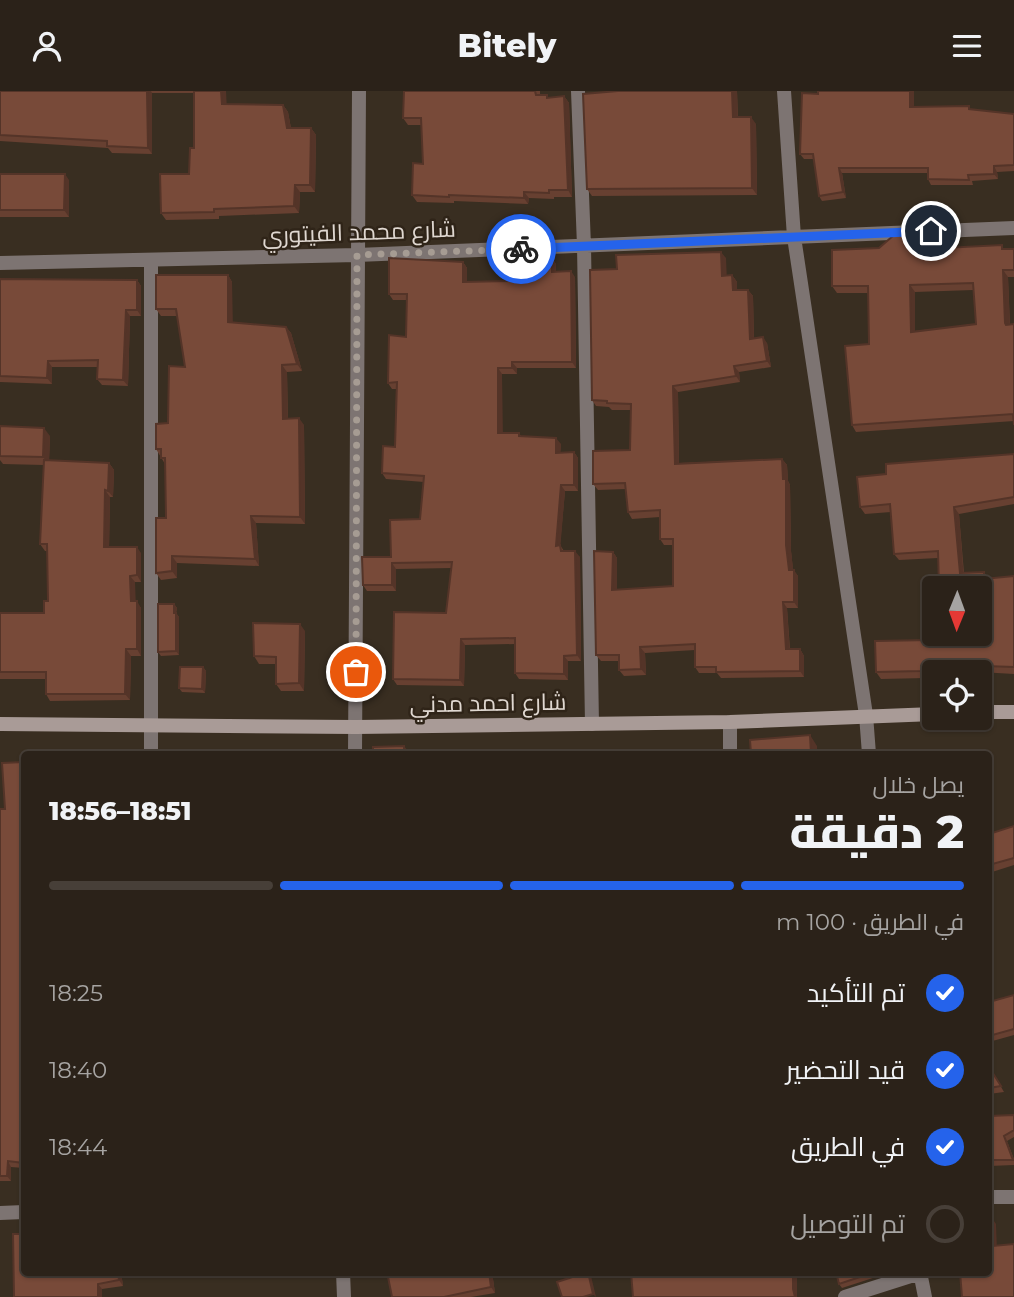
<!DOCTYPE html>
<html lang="ar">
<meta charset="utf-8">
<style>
:root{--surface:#2b2219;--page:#332a22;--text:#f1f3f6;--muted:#a6a4a2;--line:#473f38;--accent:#2563eb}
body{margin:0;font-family:Montserrat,Cairo,sans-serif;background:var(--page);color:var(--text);direction:rtl;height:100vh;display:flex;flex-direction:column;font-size:26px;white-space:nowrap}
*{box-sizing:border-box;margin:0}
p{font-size:23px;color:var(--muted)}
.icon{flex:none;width:38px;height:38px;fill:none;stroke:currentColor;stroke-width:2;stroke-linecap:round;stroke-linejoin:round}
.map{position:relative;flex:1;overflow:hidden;direction:ltr}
.sheet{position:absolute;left:21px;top:660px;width:971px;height:525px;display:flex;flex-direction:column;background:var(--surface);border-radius:7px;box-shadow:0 2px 5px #0004,0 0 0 2px var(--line);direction:rtl}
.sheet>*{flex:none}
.needle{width:46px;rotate:181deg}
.tools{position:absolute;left:922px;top:485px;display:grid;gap:14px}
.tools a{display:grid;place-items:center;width:70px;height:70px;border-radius:7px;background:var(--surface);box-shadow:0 2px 5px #0004,0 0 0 2px var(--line);font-size:35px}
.pin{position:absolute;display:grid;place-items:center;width:60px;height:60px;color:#fff;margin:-30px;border:4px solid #fff;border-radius:50%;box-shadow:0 2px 7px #0007}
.courier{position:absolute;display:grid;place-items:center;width:70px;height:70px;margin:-35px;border:5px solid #2563eb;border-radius:50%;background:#fff;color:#222;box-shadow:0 2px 9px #0007}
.summary em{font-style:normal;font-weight:800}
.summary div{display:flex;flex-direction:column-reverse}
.summary{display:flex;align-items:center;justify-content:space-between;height:119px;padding:0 28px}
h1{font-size:46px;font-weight:800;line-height:52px}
.bar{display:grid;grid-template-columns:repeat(4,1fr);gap:10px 7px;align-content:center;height:84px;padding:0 28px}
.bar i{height:9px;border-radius:5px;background:var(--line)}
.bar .on{background:var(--accent)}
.bar p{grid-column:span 4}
ol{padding:0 28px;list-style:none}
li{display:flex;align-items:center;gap:21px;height:77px}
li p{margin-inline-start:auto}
li .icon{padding:7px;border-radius:50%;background:var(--accent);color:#fff;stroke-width:4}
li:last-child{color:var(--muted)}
li i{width:38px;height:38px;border:4px solid var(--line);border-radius:50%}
header{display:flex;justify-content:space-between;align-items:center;height:91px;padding:0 28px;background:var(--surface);font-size:32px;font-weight:800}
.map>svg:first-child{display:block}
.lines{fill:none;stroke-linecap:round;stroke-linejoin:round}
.street{stroke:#7d7472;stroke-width:14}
.secondary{stroke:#a99b97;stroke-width:14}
.wall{fill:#674031;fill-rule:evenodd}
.shaded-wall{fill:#543428}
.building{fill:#784a39;stroke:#543428;stroke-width:2;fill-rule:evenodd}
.done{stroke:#a69c93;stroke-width:7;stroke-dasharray:0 12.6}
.route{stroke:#2563eb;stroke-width:9}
.labels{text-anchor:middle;stroke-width:5;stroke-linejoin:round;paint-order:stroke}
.street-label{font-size:23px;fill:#e0d8d1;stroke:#2f2418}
</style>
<header><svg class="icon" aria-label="menu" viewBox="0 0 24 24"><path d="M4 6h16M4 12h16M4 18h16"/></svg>Bitely<svg class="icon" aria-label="person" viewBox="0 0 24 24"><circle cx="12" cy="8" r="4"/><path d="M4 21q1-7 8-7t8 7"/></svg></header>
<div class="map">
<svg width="1014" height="1206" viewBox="0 0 1014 1206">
<rect width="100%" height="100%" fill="#392e21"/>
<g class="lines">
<path class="street" d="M578 0 584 155 592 633
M784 0 794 146 866 624 869 663
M151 169V663
M0 172 357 164 1014 137
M730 631V663
M355 663 359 0
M989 1106H1014
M0 1122 24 1121
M343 1181 344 1206
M920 1181 925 1206
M845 1206 920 1182"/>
<path class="secondary" d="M980 621H1014
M0 633 356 636 730 631 934 623"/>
</g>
<path class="wall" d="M0 0H226V13L283 14 288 21 291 37H311L316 44 315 101H300L299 122 219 125V128L166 129 161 122 189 83 194 57V2H152V63L112 62 108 57 0 50Z
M404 0H540V4L549 7 564 5 569 12 572 106H554V108L529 107 528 113 454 110V112L417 111 412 104 423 73 422 34H408L403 27Z
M737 0 738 26 756 33 757 104 592 105 587 98Z
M818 0H914V16L971 19 1014 23V80L997 81 998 88 972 90 973 94H931L928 88V82H842L846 107 822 110 819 105 814 68H804L800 63Z
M0 83 69 89V126H0Z
M930 150 929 157 1014 158V186H1008L1014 330 856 341 852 334 869 253 868 202H837L832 195 879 157ZM973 199 976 233 915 240V201Z
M552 167 556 173V181L575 186 576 277H517V283H502V342H519L521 345 561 353 560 362 574 361 578 367V400H565L560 454 564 460 580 466 581 570H568V589L519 588 515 582V553L465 554 464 595 397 594 393 588 446 522 452 477 396 478V500H367L363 494 391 466 420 428 424 391 386 388 382 382 395 356 396 298H392L388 292 406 246 407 209H393L389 203 463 171 467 177V191L513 190Z
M726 167V185L732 184 737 191V199H748L753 205 754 248 767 252 771 276 739 281 740 291 678 301 679 372 782 368 787 374 788 390 790 394 791 460 793 479 798 485V517H787L790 558H800L804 565V586L721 587 717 582H699L695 576V559L645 562 646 584 624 585 619 579V570H601L596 564 613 461 617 467V499L673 495V454H664L660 448V426L632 428 628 421 626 398 598 399 593 393 630 359 631 319H612L609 316 596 315 592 309 617 178Z
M228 184 232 191V231L286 236 291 242 302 280 287 281 288 328 304 334 305 433 256 432 259 475 177 472V487L161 489 156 482 166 427 165 373 156 358 168 332 185 276 177 225H161L156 218Z
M0 188 137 189 141 195V225H130L128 295 102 294 97 288V276H52V293L0 291Z
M0 335 50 345 49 369 109 372 114 379 113 406H110L109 456 141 462V491H135V510L141 517V565H131L130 609 50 610 46 603V588H0V522H44L48 510 47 460H45L40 453 44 374 3 373 0 369Z
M1014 363V413L959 423 964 482 984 481 988 487 1014 485V583L980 581H926V587L881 588 876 581 931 549 980 542 938 467 899 469 894 463 891 421 865 423 860 416 886 383Z
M174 513 177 517 176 522 179 526V564L161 565 158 561Z
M305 540 304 600H281L276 593V573H259L254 565Z
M203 576 206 580 205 602 182 601 179 597Z
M24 671V1077L11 1076V1090H0V718H5Z
M1014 735V774L989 782V743Z
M1014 904V944L989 951V911Z
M989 975 1004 1001 989 1003Z
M1014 1024V1046L1007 1050 1014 1068V1074L989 1075V1025Z
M24 1181H121L123 1195 102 1198V1206H14Z
M369 1181H492L495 1202 471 1206H392L388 1185 372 1187Z
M836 1181H877L879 1185 842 1197 839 1193Z"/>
<path class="shaded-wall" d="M147 0H151L152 2V63L148 57Z
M221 0H226L227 20 222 13Z
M732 0H737L738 33 733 26Z
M910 0H914V21L910 16Z
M564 5 569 12 572 106 568 99Z
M283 14 288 21 292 44 287 37Z
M751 26 756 33 757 104 752 97Z
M311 37 316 44 315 101 310 94Z
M994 75 997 81 998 88 994 83Z
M839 77 842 82 846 107 843 101Z
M65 83 69 89V126L64 119Z
M295 94 300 101 299 122 294 115Z
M524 101 529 107 528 113 524 107Z
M925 143 930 150 929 164 924 158Z
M721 161 726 167 727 191 722 185Z
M552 167 556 173V187L552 181Z
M463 171 467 177V197L463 191Z
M1003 179 1008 186 1010 239 1005 232Z
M571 180 575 186 576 277 572 271Z
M228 184 232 191 233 238 228 231Z
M732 184 737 191V206L733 199Z
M137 189 141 195V225L137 219Z
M910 194 915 201V248L911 241Z
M748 199 753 205 754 254 750 248Z
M126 219 130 225 128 295 123 289Z
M286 236 291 242 302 280 297 273Z
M763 246 767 252 771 276 767 270Z
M48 270 52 276V293L47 287Z
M512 271 517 277V283L512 277Z
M282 274 287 281 288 335 283 328Z
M734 275 739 281 740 291 736 285Z
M498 277 502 283 503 348 498 342Z
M673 295 678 301 679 379 675 373Z
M299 327 304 334 305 433 300 426Z
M44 337 50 345 49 374 43 366Z
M556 347 561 353 560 368 556 362Z
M574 361 578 367V400L574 394Z
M782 368 787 374 788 390 790 394 791 460 794 485 789 479 786 454Z
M109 372 114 379 113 406 108 400Z
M561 394 565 400 560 460 556 455Z
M105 399 110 406 109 463 104 456Z
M954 416 959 423 964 489 960 482Z
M251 425 256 432 259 475 255 468Z
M137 456 141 462V491L137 484Z
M575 460 580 466 581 570 577 564Z
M613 461 617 467V505L612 499Z
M172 465 177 472V487L172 480Z
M392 472 396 478V500L392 494Z
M794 479 798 485V517L794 511Z
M130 485 135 491 136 517 131 510Z
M137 510 141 517V565L137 558Z
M783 511 787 517 790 564 786 558Z
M174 513 177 517 176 522 179 526V564L176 560Z
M300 533 305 540 304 600 299 592Z
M461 548 465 554 464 595 460 589Z
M640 556 645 562 646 584 641 578Z
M126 558 131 565 130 609 125 603Z
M800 558 804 565V586L800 580Z
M564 565 568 570V589L564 583Z
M921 575 926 581V587L921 580Z
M203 576 206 580 205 602 202 598Z
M810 644 817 655V663H811Z
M404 655 408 660V663H404Z
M1004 1045 1007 1050 1014 1070 1013 1069Z
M8 1070 11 1076V1090L7 1085Z
M992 1127 996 1133 997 1160 993 1155Z
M118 1181H121L123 1195 119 1189Z
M489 1181H492L495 1202 491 1196Z
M588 1181 591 1185 596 1206 593 1203Z
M793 1181H797V1206H795L793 1198Z
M98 1193 102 1198V1206H98Z"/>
<path class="building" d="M0 0H147L148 57 107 55V50L0 44Z
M194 0H221L222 13 283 14 287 37H311L310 94H295L294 115 214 118V121L161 122 160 83H189L190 57H194Z
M404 0H535L536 4H547V7L564 5 568 99H549V102L524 101V107L449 104V106L412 104 413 72 423 73 421 27H403Z
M618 0H732L733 26H751L752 97 587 98 583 3Z
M818 0H910V16L969 15V18L1014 23V74L994 75V83L968 84 969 89 928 88V77H839L843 101 819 105 813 63H800L802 2 818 3Z
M0 83H65L64 119H0Z
M925 143 924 158 1002 154V158H1014V179H1003L1005 232 1006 234 1014 233V334L1013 323 852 334 845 255 869 253 868 195H832V159L879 157 894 144ZM973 192 976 233 911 241 910 194Z
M721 161 722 185 732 184 733 199H748L750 248 763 246 767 270 734 275 736 285 673 295 675 373 782 368 783 388H786V454L789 479H794V511H783L786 558H800V580L716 581V576H695V553L640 556 641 578 619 579V564H596L594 460 613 461 612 499 673 495V448H660V419L628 421 625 392 593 393V360L630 359 631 313 607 312V310L592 309 590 179 617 178 616 164Z
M514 166 552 167V181L571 180 572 271H512V277H498V342H519V345L556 347V362L574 361V394H561L556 455 560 454 561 460H575L577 564 564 565V583L515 582V547L461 548 460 589 393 588 394 521 446 522 452 471 392 472V494H363L362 466H391L390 429 420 428 424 385 382 382 383 355 395 356 397 291 388 292 389 244 406 246 407 203H389V167L463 171V191L513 190Z
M156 184H228V231L286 236 297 273 282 274 283 328 299 327 300 426 251 425 255 468 172 465V480L156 482V427H166L165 367H161V358H156V333L168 332 169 275 185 276 176 218H156Z
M0 188 137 189V219H126L123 289 97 288 98 269 48 270 47 287 0 285Z
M0 335 44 337 43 366 0 365Z
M1014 363V406L954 416 960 482 984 481V488L1014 485V576L984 575H921V580L876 581 875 550 931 549 929 507H934V542H980V497H939L938 460 894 463 890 413 860 416 857 386 886 383V373Z
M44 369 109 372 108 400 105 399 104 456H137V484L130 485 131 510H137V558H126L125 603H46V581H0V522H44V510H48L47 453H40Z
M158 513H174V522H176V560L158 561Z
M253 532 300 533 299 592 276 593V566L254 565Z
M180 576H203L202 598 179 597Z
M810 644 811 663H751L750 649Z
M404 655V663H373V656Z
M24 671V1072L8 1070 7 1085H0V718H5L2 672Z
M1014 735V767L989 774V743Z
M1014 904V938L989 945V911Z
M989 976 1001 995 989 997Z
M1014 1024V1039L1004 1045 1013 1069H989V1025Z
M992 1127 993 1155 1014 1153V1206H962L960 1181H989V1128Z
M13 1143H24V1181H118L119 1189 98 1193V1206H14Z
M387 1181H489L491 1196 444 1206H392Z
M588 1181 593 1203 583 1206H562L557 1191Z
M631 1181H793V1198L795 1206H633Z
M836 1181H875L839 1193Z"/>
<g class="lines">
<path class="done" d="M356 581 357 164 521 158"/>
<path class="route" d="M521 158 931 140"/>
</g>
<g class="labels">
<g class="street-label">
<text transform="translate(359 141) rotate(-2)" y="8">شارع محمد الفيتوري</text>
<text transform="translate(488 612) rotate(-1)" y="8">شارع احمد مدني</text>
</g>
</g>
</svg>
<div class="tools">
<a><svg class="needle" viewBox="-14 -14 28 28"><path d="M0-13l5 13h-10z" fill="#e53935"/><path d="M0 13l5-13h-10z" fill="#a6a4a2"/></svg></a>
<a><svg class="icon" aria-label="locate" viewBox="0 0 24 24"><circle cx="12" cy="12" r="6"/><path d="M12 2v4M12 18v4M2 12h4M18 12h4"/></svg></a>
</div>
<div class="pin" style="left:356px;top:581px;background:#ea580c"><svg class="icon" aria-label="bag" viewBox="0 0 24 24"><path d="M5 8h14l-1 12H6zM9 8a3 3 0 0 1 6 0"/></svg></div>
<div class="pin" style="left:931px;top:140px;background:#1f2937"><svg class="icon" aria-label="home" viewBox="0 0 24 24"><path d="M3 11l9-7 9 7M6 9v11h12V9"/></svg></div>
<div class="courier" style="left:521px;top:158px"><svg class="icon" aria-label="bike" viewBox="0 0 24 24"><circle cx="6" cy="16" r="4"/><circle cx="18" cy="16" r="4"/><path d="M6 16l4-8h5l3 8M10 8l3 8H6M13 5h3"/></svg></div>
<section class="sheet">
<div class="summary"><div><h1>2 دقيقة</h1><p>يصل خلال</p></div><em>18:51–18:56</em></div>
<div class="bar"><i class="on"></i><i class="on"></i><i class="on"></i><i></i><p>في الطريق · 100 m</p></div>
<ol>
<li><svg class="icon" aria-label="check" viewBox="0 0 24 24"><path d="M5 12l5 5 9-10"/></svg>تم التأكيد<p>18:25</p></li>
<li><svg class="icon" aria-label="check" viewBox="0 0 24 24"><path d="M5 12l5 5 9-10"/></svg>قيد التحضير<p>18:40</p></li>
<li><svg class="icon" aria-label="check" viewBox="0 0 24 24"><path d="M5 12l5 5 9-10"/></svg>في الطريق<p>18:44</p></li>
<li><i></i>تم التوصيل</li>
</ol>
</section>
</div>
